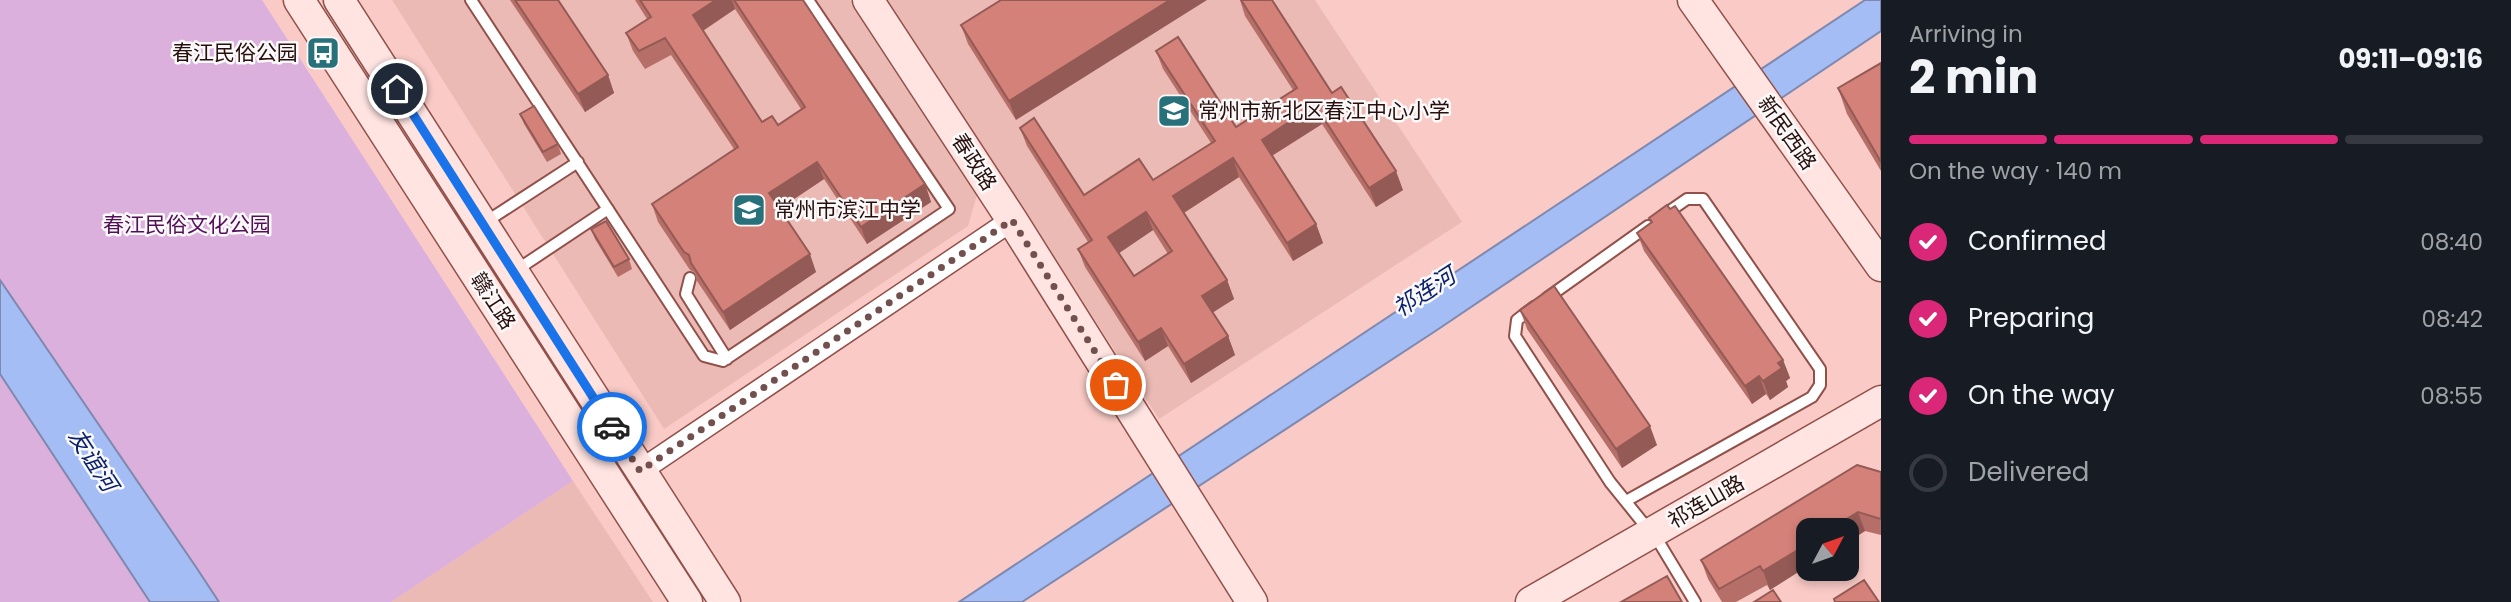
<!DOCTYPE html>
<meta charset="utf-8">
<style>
:root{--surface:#171b24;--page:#242831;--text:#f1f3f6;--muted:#9ea1a6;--line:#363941;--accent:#db2777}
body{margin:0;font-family:Poppins,"Noto Sans SC",sans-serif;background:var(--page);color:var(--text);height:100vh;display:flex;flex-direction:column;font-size:26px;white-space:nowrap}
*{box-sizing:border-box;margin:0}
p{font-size:23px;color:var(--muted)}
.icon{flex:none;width:38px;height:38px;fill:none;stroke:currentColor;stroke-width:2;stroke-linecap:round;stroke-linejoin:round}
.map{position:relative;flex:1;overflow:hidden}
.side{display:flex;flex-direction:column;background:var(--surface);width:630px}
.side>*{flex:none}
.needle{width:46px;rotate:49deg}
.buttons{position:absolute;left:1796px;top:518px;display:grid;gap:14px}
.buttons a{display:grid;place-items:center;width:63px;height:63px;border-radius:14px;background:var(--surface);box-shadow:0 4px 10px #0003;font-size:35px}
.pin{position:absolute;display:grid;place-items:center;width:60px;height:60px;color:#fff;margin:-30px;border:4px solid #fff;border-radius:50%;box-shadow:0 2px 7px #0007}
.courier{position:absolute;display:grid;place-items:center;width:70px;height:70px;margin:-35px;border:5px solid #1a73e8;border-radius:50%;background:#fff;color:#222;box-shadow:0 2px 9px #0007}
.head em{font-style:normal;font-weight:700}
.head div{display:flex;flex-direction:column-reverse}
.head{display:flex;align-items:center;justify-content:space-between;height:119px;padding:0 28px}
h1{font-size:46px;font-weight:700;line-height:52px}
.bar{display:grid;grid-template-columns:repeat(4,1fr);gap:10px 7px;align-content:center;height:84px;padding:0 28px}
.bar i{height:9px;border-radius:5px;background:var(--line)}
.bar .selected{background:var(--accent)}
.bar p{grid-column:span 4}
ol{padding:0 28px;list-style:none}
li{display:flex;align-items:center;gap:21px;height:77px}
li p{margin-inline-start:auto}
li .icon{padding:7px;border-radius:50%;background:var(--accent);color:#fff;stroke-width:4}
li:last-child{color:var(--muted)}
li i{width:38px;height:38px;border:4px solid var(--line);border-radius:50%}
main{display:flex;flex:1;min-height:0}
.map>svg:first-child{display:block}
.built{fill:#ecbab4}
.green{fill:#dcb0dd}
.water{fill:#a4bdf4;stroke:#7f88ae;stroke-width:2}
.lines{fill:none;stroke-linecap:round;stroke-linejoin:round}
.lane-casing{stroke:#92504a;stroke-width:14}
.street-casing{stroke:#92504a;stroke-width:24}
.secondary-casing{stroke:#92504a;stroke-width:33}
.lane{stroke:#fff;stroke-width:10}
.street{stroke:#fff;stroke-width:21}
.secondary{stroke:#ffe4e2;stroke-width:30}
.wall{fill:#b66f68;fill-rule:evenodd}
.shaded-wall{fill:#945a55}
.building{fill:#d48179;stroke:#945a55;stroke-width:2;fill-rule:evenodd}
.done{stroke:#72504d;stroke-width:7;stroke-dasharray:0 12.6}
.route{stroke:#1a73e8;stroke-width:9}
.labels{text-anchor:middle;stroke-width:5;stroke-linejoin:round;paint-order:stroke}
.poi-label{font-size:21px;fill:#280e0c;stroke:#f9f9f9;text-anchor:start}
.street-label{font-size:21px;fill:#280e0c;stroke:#f9f9f9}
.park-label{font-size:21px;fill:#550f59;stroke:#f9f9f9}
.water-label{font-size:23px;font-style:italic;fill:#0c216d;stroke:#f9f9f9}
</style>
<main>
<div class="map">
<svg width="1881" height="602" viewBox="0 0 1881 602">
<rect width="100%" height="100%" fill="#facbc6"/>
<path class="built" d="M392 0H850L977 195 968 226 664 429Z
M887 0H1315L1462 222 1159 419Z
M573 481 653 602H391Z"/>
<path class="green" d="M0 0H262L573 481 391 602H219L0 280Z
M0 374 150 602H0Z"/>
<path class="water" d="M1865 0H1881V31L1437 330 1022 602H959Z
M0 280 196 567 219 602H150L0 374Z"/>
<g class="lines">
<defs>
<path id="lane" d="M471 0 704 356 723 361 949 209 808 0
M484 223 578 162
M515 271 608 209
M690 278 686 294 727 359
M1547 298 1648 226
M1534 307 1517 320 1515 336 1610 482 1660 544 1695 602
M1626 501 1812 397 1820 385V369L1703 199H1687L1664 215"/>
<path id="street" d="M640 471 1012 220"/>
<path id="secondary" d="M299 0 687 602
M339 0 725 602
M868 0 1012 220 1252 602
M1693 0 1881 266
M1531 602 1881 401"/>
</defs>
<use href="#lane" class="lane-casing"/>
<use href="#street" class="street-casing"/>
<use href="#secondary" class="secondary-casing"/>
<use href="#lane" class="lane"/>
<use href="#street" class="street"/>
<use href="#secondary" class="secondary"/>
</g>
<path class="wall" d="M510 0H558L608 75 614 93 585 112Z
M635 0H803L925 184 931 202 867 244 824 179 779 209 816 272 730 330 697 281 694 272 690 270 658 222 652 204 734 149 671 55 645 69 633 51 626 33 647 19ZM735 9 801 109 778 125 762 122 703 31Z
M1001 0 1016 120 968 44 961 25Z
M1240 0H1272L1332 93 1403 190 1376 207 1322 124 1272 156 1316 224 1323 243 1293 261 1239 177 1184 213 1227 280 1234 299 1213 312 1228 336 1235 355 1191 383 1168 346 1145 361 1085 267 1078 249 1088 242 1027 146 1020 128 1084 195 1153 180 1211 143 1163 69 1156 51 1236 127 1293 90 1245 16ZM1153 230 1168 254 1134 276 1118 253Z
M1881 63V171L1847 114 1838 88Z
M520 114 558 144 561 154 547 162 524 124Z
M1649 218 1783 360 1790 378 1786 381 1788 387 1770 400 1766 394 1752 404 1644 251 1637 233 1651 223Z
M591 229 629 259 632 269 618 277 595 239Z
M1520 310 1657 445 1622 468 1527 329Z
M1881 472V535L1865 531 1846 543V530L1770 590 1767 585 1736 602H1722L1708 579 1701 560Z"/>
<path class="shaded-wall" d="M716 0H732L735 9 699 33 693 15Z
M1170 0H1207L1016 120 1009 101Z
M608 75 614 93 585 112 578 94Z
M1315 105 1322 124 1268 158 1262 140Z
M1233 158 1239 177 1180 215 1173 196Z
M817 162 824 179 776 211 769 193Z
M1396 171 1403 190 1376 207 1369 188Z
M925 184 931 202 867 244 861 227Z
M1146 212 1153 230 1115 256 1108 237Z
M1316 224 1323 243 1293 261 1287 243Z
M810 254 816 272 730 330 723 312Z
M1227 280 1234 299 1209 315 1202 296Z
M1161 328 1168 346 1145 361 1138 342Z
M1228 336 1235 355 1191 383 1184 364Z
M1783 360 1790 378 1786 381 1788 387 1770 400 1763 381 1778 363Z
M1759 376 1766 394 1752 404 1745 386Z
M1650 426 1657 445 1622 468 1616 449Z
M1858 512 1865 531 1846 543V530H1829Z
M1808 544V566L1770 590 1763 571Z"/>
<path class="building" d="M515 0H558L608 75 578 94Z
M640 0H716L693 15 762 122 772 116 778 125 805 107 734 0H803L925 184 861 227 817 162 769 193 810 254 723 312 691 263 689 255 684 252 652 204 738 147 665 38 639 51 626 33 651 17Z
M1001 0H1170L1009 101 961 25Z
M1241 0H1272L1332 93 1341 87 1396 171 1369 188 1315 105 1262 140 1316 224 1287 243 1233 158 1173 196 1227 280 1202 296 1228 336 1184 364 1161 328 1138 342 1078 249 1092 240 1020 128 1034 118 1084 195 1139 159 1153 180 1215 141 1156 51 1178 37 1236 127 1297 88ZM1146 212 1172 251 1134 276 1108 237Z
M1881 63V162L1838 88Z
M534 106 558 144 543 152 520 114Z
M1667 205 1670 209 1675 206 1783 360 1778 363 1782 368 1763 381 1759 376 1745 386 1637 233 1652 222 1649 218Z
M606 221 629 259 614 267 591 229Z
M1554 286 1650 426 1616 449 1520 310Z
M1857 465 1881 472V519L1858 512 1829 530H1808V544L1763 571 1760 566 1719 589 1701 560Z
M1667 576 1682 602H1621Z
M1864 580 1879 602H1835L1834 599Z
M1773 590 1781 602H1754Z"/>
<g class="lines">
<path class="done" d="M612 427 640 471 1012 220 1116 385"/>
<path class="route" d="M397 89 612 427"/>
</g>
<defs>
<symbol id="bus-square" viewBox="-11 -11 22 22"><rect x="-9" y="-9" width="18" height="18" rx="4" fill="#28717a" stroke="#f9f9f9"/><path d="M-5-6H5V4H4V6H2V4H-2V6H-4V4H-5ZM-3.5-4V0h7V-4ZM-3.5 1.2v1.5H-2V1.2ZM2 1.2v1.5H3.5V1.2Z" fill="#fff"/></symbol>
<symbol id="school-square" viewBox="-11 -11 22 22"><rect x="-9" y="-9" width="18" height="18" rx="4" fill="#28717a" stroke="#f9f9f9"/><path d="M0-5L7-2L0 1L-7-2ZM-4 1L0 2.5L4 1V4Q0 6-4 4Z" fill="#fff"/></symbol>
</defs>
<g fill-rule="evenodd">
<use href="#bus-square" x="304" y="34" width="38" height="38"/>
<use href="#school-square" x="1155" y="92" width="38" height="38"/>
<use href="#school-square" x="730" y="191" width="38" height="38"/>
</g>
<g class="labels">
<g class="poi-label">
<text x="298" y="60" text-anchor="end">春江民俗公园</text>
<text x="1198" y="118">常州市新北区春江中心小学</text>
<text x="774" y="217">常州市滨江中学</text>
</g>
<g class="street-label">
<text transform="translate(1787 133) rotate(55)" y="7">新民西路</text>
<text transform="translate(974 162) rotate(57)" y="7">春政路</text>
<text transform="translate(493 301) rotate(57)" y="7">赣江路</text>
<text transform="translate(1706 502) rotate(-30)" y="7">祁连山路</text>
</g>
<g class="park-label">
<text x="187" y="232">春江民俗文化公园</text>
</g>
<g class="water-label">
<text transform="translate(1424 292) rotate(-33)" y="8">祁连河</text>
<text transform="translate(93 460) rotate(57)" y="8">友谊河</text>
</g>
</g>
</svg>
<div class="buttons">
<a><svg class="needle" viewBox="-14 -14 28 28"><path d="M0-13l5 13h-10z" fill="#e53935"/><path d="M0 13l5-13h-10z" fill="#9ea1a6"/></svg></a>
</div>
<div class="pin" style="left:1116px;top:385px;background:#ea580c"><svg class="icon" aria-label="bag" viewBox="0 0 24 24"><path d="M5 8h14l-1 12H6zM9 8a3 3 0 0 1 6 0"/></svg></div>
<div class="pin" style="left:397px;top:89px;background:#1f2937"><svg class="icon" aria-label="home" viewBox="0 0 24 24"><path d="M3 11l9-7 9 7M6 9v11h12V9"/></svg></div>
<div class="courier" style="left:612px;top:427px"><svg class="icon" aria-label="car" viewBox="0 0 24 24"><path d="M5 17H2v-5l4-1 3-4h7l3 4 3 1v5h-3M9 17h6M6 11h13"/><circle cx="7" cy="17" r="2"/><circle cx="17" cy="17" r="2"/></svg></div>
</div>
<section class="side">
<div class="head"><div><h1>2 min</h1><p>Arriving in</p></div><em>09:11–09:16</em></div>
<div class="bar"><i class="selected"></i><i class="selected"></i><i class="selected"></i><i></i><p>On the way · 140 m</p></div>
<ol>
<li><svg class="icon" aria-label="check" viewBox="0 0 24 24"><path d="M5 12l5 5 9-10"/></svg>Confirmed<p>08:40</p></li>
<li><svg class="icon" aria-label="check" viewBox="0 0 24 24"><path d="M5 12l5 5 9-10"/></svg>Preparing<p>08:42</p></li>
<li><svg class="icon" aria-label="check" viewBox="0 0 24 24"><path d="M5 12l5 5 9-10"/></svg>On the way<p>08:55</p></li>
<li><i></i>Delivered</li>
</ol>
</section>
</main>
